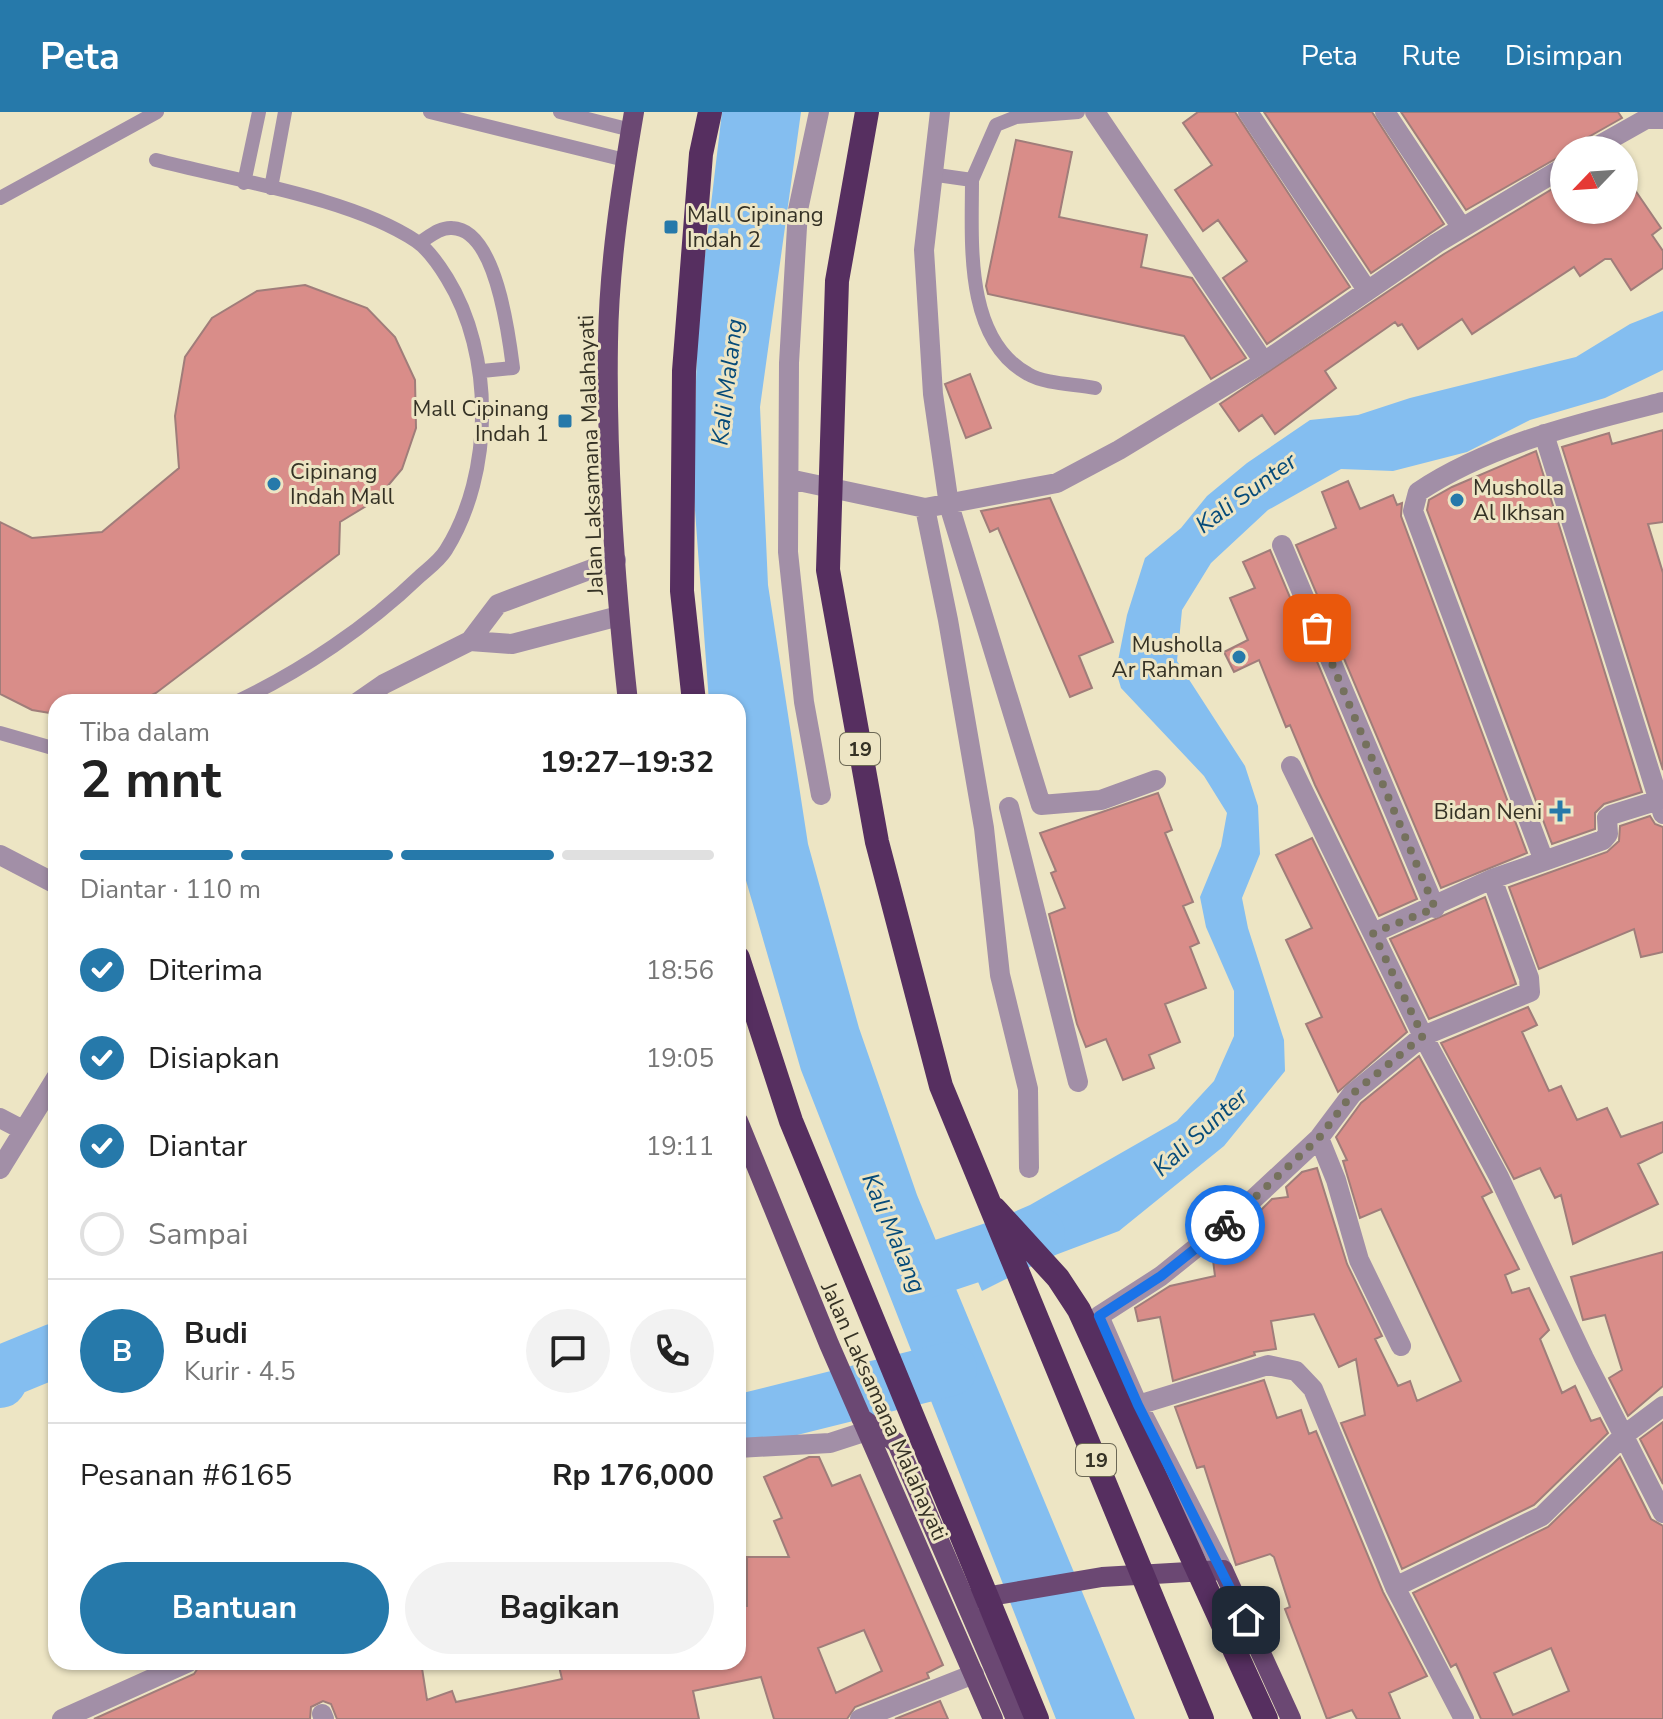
<!DOCTYPE html>
<html lang="id">
<meta charset="utf-8">
<style>
:root{--surface:#fff;--page:#f2f2f2;--text:#222;--muted:#767676;--line:#e0e0e0;--accent:#2679aa}
body{margin:0;font-family:"Nunito Sans",sans-serif;background:var(--page);color:var(--text);height:100vh;display:flex;flex-direction:column;font-size:30px;white-space:nowrap}
*{box-sizing:border-box;margin:0}
p{font-size:26px;color:var(--muted)}
.icon{flex:none;width:44px;height:44px;fill:none;stroke:currentColor;stroke-width:2;stroke-linecap:round;stroke-linejoin:round}
.map{position:relative;flex:1;overflow:hidden}
.side{position:absolute;left:48px;top:582px;width:698px;height:976px;display:flex;flex-direction:column;background:var(--surface);border-radius:24px;box-shadow:0 2px 6px #0004}
.side>*{flex:none}
.needle{width:52px;rotate:245deg}
.fabs{position:absolute;left:1550px;top:24px;display:grid;gap:16px}
.fabs a{display:grid;place-items:center;width:88px;height:88px;border-radius:50%;background:var(--surface);box-shadow:0 2px 6px #0004;font-size:40px}
.pin{position:absolute;display:grid;place-items:center;width:68px;height:68px;color:#fff;margin:-34px;border-radius:16px;box-shadow:0 4px 12px #0006}
.courier{position:absolute;display:grid;place-items:center;width:80px;height:80px;margin:-40px;border:6px solid #1a73e8;border-radius:50%;background:#fff;color:#222;box-shadow:0 2px 10px #0007}
.summary em{font-style:normal;font-weight:700}
.summary div{display:flex;flex-direction:column-reverse}
.summary{display:flex;align-items:center;justify-content:space-between;height:136px;padding:0 32px}
h1{font-size:52px;font-weight:700;line-height:60px}
.bar{display:grid;grid-template-columns:repeat(4,1fr);gap:12px 8px;align-content:center;height:96px;padding:0 32px}
.bar i{height:10px;border-radius:6px;background:var(--line)}
.bar .on{background:var(--accent)}
.bar p{grid-column:span 4}
.line{display:flex;align-items:center;gap:20px;padding:0 32px;border-top:2px solid var(--line)}
.line div{flex:1}
.round{display:grid;place-items:center;flex:none;width:84px;height:84px;border-radius:42px;background:var(--page)}
ol{padding:0 32px;list-style:none}
li{display:flex;align-items:center;gap:24px;height:88px}
li p{margin-inline-start:auto}
li .icon{padding:8px;border-radius:50%;background:var(--accent);color:#fff;stroke-width:4}
li:last-child{color:var(--muted)}
li i{width:44px;height:44px;border:4px solid var(--line);border-radius:50%}
.button{display:flex;gap:16px;margin-top:auto;padding:16px 32px}
.button a{flex:1;height:92px;border-radius:48px;background:var(--accent);color:#fff;font-size:32px;font-weight:700;line-height:92px;text-align:center}
.button a+a{background:var(--page);color:var(--text)}
header{display:flex;align-items:center;gap:48px;box-sizing:border-box;height:112px;padding:0 40px;background:var(--accent);color:#fff}
header strong{font-size:38px}
nav{display:flex;gap:44px;margin-inline-start:auto;font-size:28px}
.map>svg:first-child{display:block}
.water{fill:#84bef0}
.lines{fill:none;stroke-linecap:round;stroke-linejoin:round}
.river{stroke:#84bef0;stroke-width:54}
.building{fill:#d98d89;stroke:#a07d7a;stroke-width:2;fill-rule:evenodd}
.service{stroke:#a28fa7;stroke-width:14}
.minor{stroke:#a28fa7;stroke-width:20}
.primary{stroke:#6b4873;stroke-width:20}
.motorway{stroke:#562f60;stroke-width:24}
.done{stroke:#75715d;stroke-width:8;stroke-dasharray:0 14.4}
.route{stroke:#1a73e8;stroke-width:10}
.poi-dot{fill:#2679aa;stroke:#ede5c4;stroke-width:3}
.labels{text-anchor:middle;stroke-width:6;stroke-linejoin:round;paint-order:stroke}
.shield{fill:#ede5c4;stroke:#6c6855;stroke-width:2}
.shield-label{font-size:20px;font-weight:bold;fill:#353225}
.poi-label{font-size:22px;fill:#353225;stroke:#ede5c4;text-anchor:start}
.street-label{font-size:22px;fill:#353225;stroke:#ede5c4}
.water-label{font-size:24px;font-style:italic;fill:#064b79;stroke:#ede5c4}
</style>
<header>
<strong>Peta</strong>
<nav><a>Peta</a><a>Rute</a><a>Disimpan</a></nav>
</header>
<div class="map">
<svg width="1663" height="1607" viewBox="0 0 1663 1607">
<rect width="100%" height="100%" fill="#ede5c4"/>
<path class="water" d="M722 0H801L760 295 768 473 808 732 859 916 917 1083 1135 1607H1056L801 958 738 741V590H709L693 371 698 202Z
M1663 199V258L1605 286 1530 308 1467 340 1393 359 1341 357 1268 398 1211 451 1182 498 1177 549 1245 654 1258 694 1260 742 1242 786 1248 816 1284 928 1285 959 1224 1034 1119 1119 1050 1145 982 1179 958 1124 1030 1093 1177 1009 1214 969 1234 924V879L1206 815 1200 785 1221 734 1227 701 1204 664 1121 576 1116 559 1127 503 1145 446 1181 416 1207 384 1247 351 1310 308 1358 303 1410 286 1576 245 1630 212Z"/>
<g class="lines">
<path class="river" d="M912 1164 1038 1122
M0 1269 5 1259 56 1238
M738 1310 950 1257"/>
</g>
<path class="building" d="M1198 0H1235L1350 175 1267 232 1223 166 1247 149 1218 108 1203 119 1175 78 1212 53 1183 11Z
M1264 0H1372L1444 112 1371 161Z
M1401 0H1618L1622 6 1585 27 1578 38H1564V42L1466 98Z
M1016 28 1072 40 1059 105 1147 123 1141 155 1192 166 1246 246 1211 267 1184 224 988 182 986 174Z
M1624 62 1661 116 1652 123 1663 139V156L1631 178 1611 147H1605L1580 164 1574 155 1472 222 1462 207 1418 237 1402 212 1398 214 1395 210 1325 259 1336 276 1275 322 1262 303 1239 319 1220 292 1444 142 1564 70V98H1624Z
M305 173 367 196 395 225 415 268 416 316 402 357 376 388 340 410 339 442 156 581 137 590H56V602L32 598 0 582V410L32 426 102 420 179 356 175 304 185 245 212 206 257 179Z
M970 262 991 316 966 326 945 272Z
M1663 318V410L1648 412 1663 461V658L1562 335 1609 321 1612 332Z
M1536 339 1642 680 1604 692 1595 701V717L1552 732 1427 398 1429 388 1452 375Z
M1348 369 1360 397 1393 383 1397 393 1402 391 1401 404 1527 741 1441 776 1296 433 1336 416 1322 380Z
M1050 386 1113 530 1079 544 1092 576 1070 585 998 416 990 420 981 399Z
M1270 438 1417 787 1379 804 1315 673 1290 613 1286 615 1259 548 1234 560 1224 540 1248 528 1230 486 1255 476 1243 450Z
M1158 681 1172 718 1165 721 1193 790 1183 794 1199 831 1190 835 1206 876 1165 892 1180 930 1149 943 1154 956 1123 968 1106 927 1086 935 1077 912 1049 802 1065 796 1051 761 1056 759 1040 721Z
M1650 704 1655 712 1663 715V840L1641 845 1634 817 1539 857 1509 775 1607 740 1619 729 1620 714Z
M1312 726 1407 920 1338 980 1306 912 1322 905 1286 828 1312 816 1276 743Z
M1485 785 1516 872 1429 907 1390 827Z
M1528 895 1537 913 1522 920 1549 979 1561 974 1577 1008 1607 996 1621 1025 1663 1010V1040L1638 1052 1658 1092 1573 1132 1561 1083 1555 1086 1540 1056 1514 1067 1441 931Z
M1419 944 1492 1080 1482 1085 1519 1157 1505 1163 1512 1181 1529 1176 1549 1218 1540 1227 1562 1281 1575 1274 1591 1309 1600 1306 1608 1321 1534 1393 1402 1457 1341 1311 1365 1303 1356 1247 1339 1255 1314 1202 1271 1209 1276 1237 1254 1240 1255 1243 1173 1269 1160 1205 1138 1209 1135 1196 1170 1174 1215 1164 1212 1140 1235 1124 1272 1087 1288 1085 1286 1075 1302 1060 1317 1056 1347 1152 1382 1224 1375 1227 1398 1274 1410 1269 1417 1289 1461 1269 1381 1097 1360 1106 1343 1049 1347 1048 1336 1025 1361 991Z
M1663 1140V1274L1628 1304 1609 1266 1622 1258 1605 1203 1583 1208 1571 1165Z
M1264 1268 1277 1306 1301 1298 1309 1322 1316 1319 1383 1480 1427 1564 1389 1581 1400 1607H1357L1352 1598 1327 1607 1285 1497 1290 1495 1274 1445 1270 1442 1236 1453 1204 1354 1197 1356 1175 1295Z
M1663 1310V1372L1640 1327Z
M809 1345H819L832 1374 860 1363 943 1553 927 1561 929 1566 855 1595 847 1607H774L761 1565 693 1579 699 1607H337L331 1592 323 1589 311 1595 310 1607H94L194 1562 202 1550H421L427 1588 452 1579 456 1590 562 1567 558 1550H738V1522H743L742 1494H747V1445H789L774 1409 782 1406 764 1365ZM864 1518 882 1559 836 1581 818 1536Z
M1620 1345 1651 1407 1663 1414V1607H1481L1456 1552 1451 1555 1413 1481 1548 1415ZM1551 1536 1569 1579 1513 1603 1494 1561Z
M940 1589 948 1607H895Z"/>
<g class="lines">
<path class="service" d="M430 0 625 48
M560 0 631 18
M156 48C232 68 352 86 416 129 428 137 439 153 447 166 494 242 494 361 446 438 440 448 429 456 420 464 368 514 302 559 236 590
M930 62 972 68 996 13 1016 5 1078 0
M972 68C972 130 964 227 1028 262 1045 272 1075 272 1095 276
M244 71 259 0
M271 76 285 0
M0 86 157 0
M419 131C429 125 440 115 452 116 496 117 509 224 513 256L482 259
M0 621 56 637"/>
<path class="minor" d="M819 0 798 98 789 251 788 440 804 590 821 683
M940 0 924 138 933 282 949 393 1041 693 1101 688 1156 668
M1095 0 1264 250
M1248 0 1367 178
M1385 0 1462 116
M1591 38 1646 7H1663
M1544 322 1663 702
M789 367 925 396 1057 371 1119 338 1264 250 1437 131 1564 55
M925 396 948 508 984 716 1000 863 1028 977 1029 1056
M1282 433 1435 796
M470 529 498 492 616 448
M358 590 384 572 470 529 512 532 619 504
M1291 654 1423 924 1499 1065 1584 1246 1663 1401
M1009 695 1078 970
M0 743 56 772
M1544 749 1603 728 1608 722 1607 706 1611 703 1659 688
M1373 821 1492 767 1544 749 1413 399 1418 380C1490 332 1580 311 1663 290
M0 1006 23 1018
M1319 1026 1336 1068 1359 1148 1401 1234
M0 1057 56 966
M1138 1293 1268 1253 1296 1259 1313 1277 1395 1475 1464 1607
M738 1336 830 1331 867 1319
M1223 1458 1138 1293 1099 1204 1161 1164 1233 1106 1319 1026 1352 982 1423 924 1530 880 1529 866 1492 767
M1395 1475 1542 1404 1623 1324 1663 1294
M322 1602 324 1607
M62 1607 189 1550
M860 1607 974 1562"/>
<path class="primary" d="M628 590C615 471 606 350 608 230 609 153 621 76 634 0
M738 1009 829 1232 993 1607
M861 1306 897 1331 1016 1607
M967 1488 1102 1465 1223 1458 1291 1607"/>
<path class="motorway" d="M867 0 837 169 828 458 877 730 941 974 1202 1607
M694 590 682 479 684 259 701 42 710 0
M738 846 791 1009 1037 1607
M995 1097 1058 1166 1079 1198 1266 1607"/>
</g>
<g class="lines">
<path class="done" d="M1225 1113 1319 1026 1352 982 1423 924 1373 821 1435 796 1317 516"/>
<path class="route" d="M1225 1113 1161 1164 1099 1204 1138 1293 1246 1508"/>
</g>
<g class="poi-dot">
<rect x="663" y="107" width="16" height="16" rx="4"/>
<rect x="557" y="301" width="16" height="16" rx="4"/>
<circle cx="274" cy="372" r="8"/>
<circle cx="1457" cy="388" r="8"/>
<circle cx="1239" cy="545" r="8"/>
<path d="M1556 687h8v8h8v8h-8v8h-8v-8h-8v-8h8z"/>
</g>
<g class="labels">
<g class="shield">
<rect x="840" y="621" width="40" height="32" rx="6"/>
<rect x="1076" y="1332" width="40" height="32" rx="6"/>
</g>
<g class="shield-label">
<text x="860" y="644">19</text>
<text x="1096" y="1355">19</text>
</g>
<g class="poi-label">
<text x="687" y="110">Mall Cipinang<tspan x="687" dy="25">Indah 2</tspan></text>
<text x="549" y="304" text-anchor="end">Mall Cipinang<tspan x="549" dy="25">Indah 1</tspan></text>
<text x="290" y="367">Cipinang<tspan x="290" dy="25">Indah Mall</tspan></text>
<text x="1473" y="383">Musholla<tspan x="1473" dy="25">Al Ikhsan</tspan></text>
<text x="1223" y="540" text-anchor="end">Musholla<tspan x="1223" dy="25">Ar Rahman</tspan></text>
<text x="1542" y="707" text-anchor="end">Bidan Neni</text>
</g>
<g class="street-label">
<text transform="translate(590 343) rotate(-92)" y="8">Jalan Laksamana Malahayati</text>
<text transform="translate(885 1299) rotate(66)" y="8">Jalan Laksamana Malahayati</text>
</g>
<g class="water-label">
<text transform="translate(727 270) rotate(-83)" y="8">Kali Malang</text>
<text transform="translate(1246 381) rotate(-36)" y="8">Kali Sunter</text>
<text transform="translate(1200 1020) rotate(-42)" y="8">Kali Sunter</text>
<text transform="translate(894 1121) rotate(67)" y="8">Kali Malang</text>
</g>
</g>
</svg>
<div class="fabs">
<a><svg class="needle" viewBox="-14 -14 28 28"><path d="M0-13l5 13h-10z" fill="#e53935"/><path d="M0 13l5-13h-10z" fill="#767676"/></svg></a>
</div>
<div class="pin" style="left:1317px;top:516px;background:#ea580c"><svg class="icon" aria-label="bag" viewBox="0 0 24 24"><path d="M5 8h14l-1 12H6zM9 8a3 3 0 0 1 6 0"/></svg></div>
<div class="pin" style="left:1246px;top:1508px;background:#1f2937"><svg class="icon" aria-label="home" viewBox="0 0 24 24"><path d="M3 11l9-7 9 7M6 9v11h12V9"/></svg></div>
<div class="courier" style="left:1225px;top:1113px"><svg class="icon" aria-label="bike" viewBox="0 0 24 24"><circle cx="6" cy="16" r="4"/><circle cx="18" cy="16" r="4"/><path d="M6 16l4-8h5l3 8M10 8l3 8H6M13 5h3"/></svg></div>
<section class="side">
<div class="summary"><div><h1>2 mnt</h1><p>Tiba dalam</p></div><em>19:27–19:32</em></div>
<div class="bar"><i class="on"></i><i class="on"></i><i class="on"></i><i></i><p>Diantar · 110 m</p></div>
<ol>
<li><svg class="icon" aria-label="check" viewBox="0 0 24 24"><path d="M5 12l5 5 9-10"/></svg>Diterima<p>18:56</p></li>
<li><svg class="icon" aria-label="check" viewBox="0 0 24 24"><path d="M5 12l5 5 9-10"/></svg>Disiapkan<p>19:05</p></li>
<li><svg class="icon" aria-label="check" viewBox="0 0 24 24"><path d="M5 12l5 5 9-10"/></svg>Diantar<p>19:11</p></li>
<li><i></i>Sampai</li>
</ol>
<div class="line" style="height:144px"><b class="round" style="background:var(--accent);color:#fff">B</b><div><b>Budi</b><p>Kurir · 4.5</p></div><a class="round"><svg class="icon" aria-label="chat" viewBox="0 0 24 24"><path d="M4 5h16v11H9l-5 4z"/></svg></a><a class="round"><svg class="icon" aria-label="phone" viewBox="0 0 24 24"><path d="M5 4h4l2 5-3 2q2 4 5 5l2-3 5 2v4C11 20 4 13 5 4z"/></svg></a></div>
<div class="line" style="height:104px"><div>Pesanan #6165</div><b>Rp 176,000</b></div>
<div class="button"><a>Bantuan</a><a>Bagikan</a></div>
</section>
</div>
